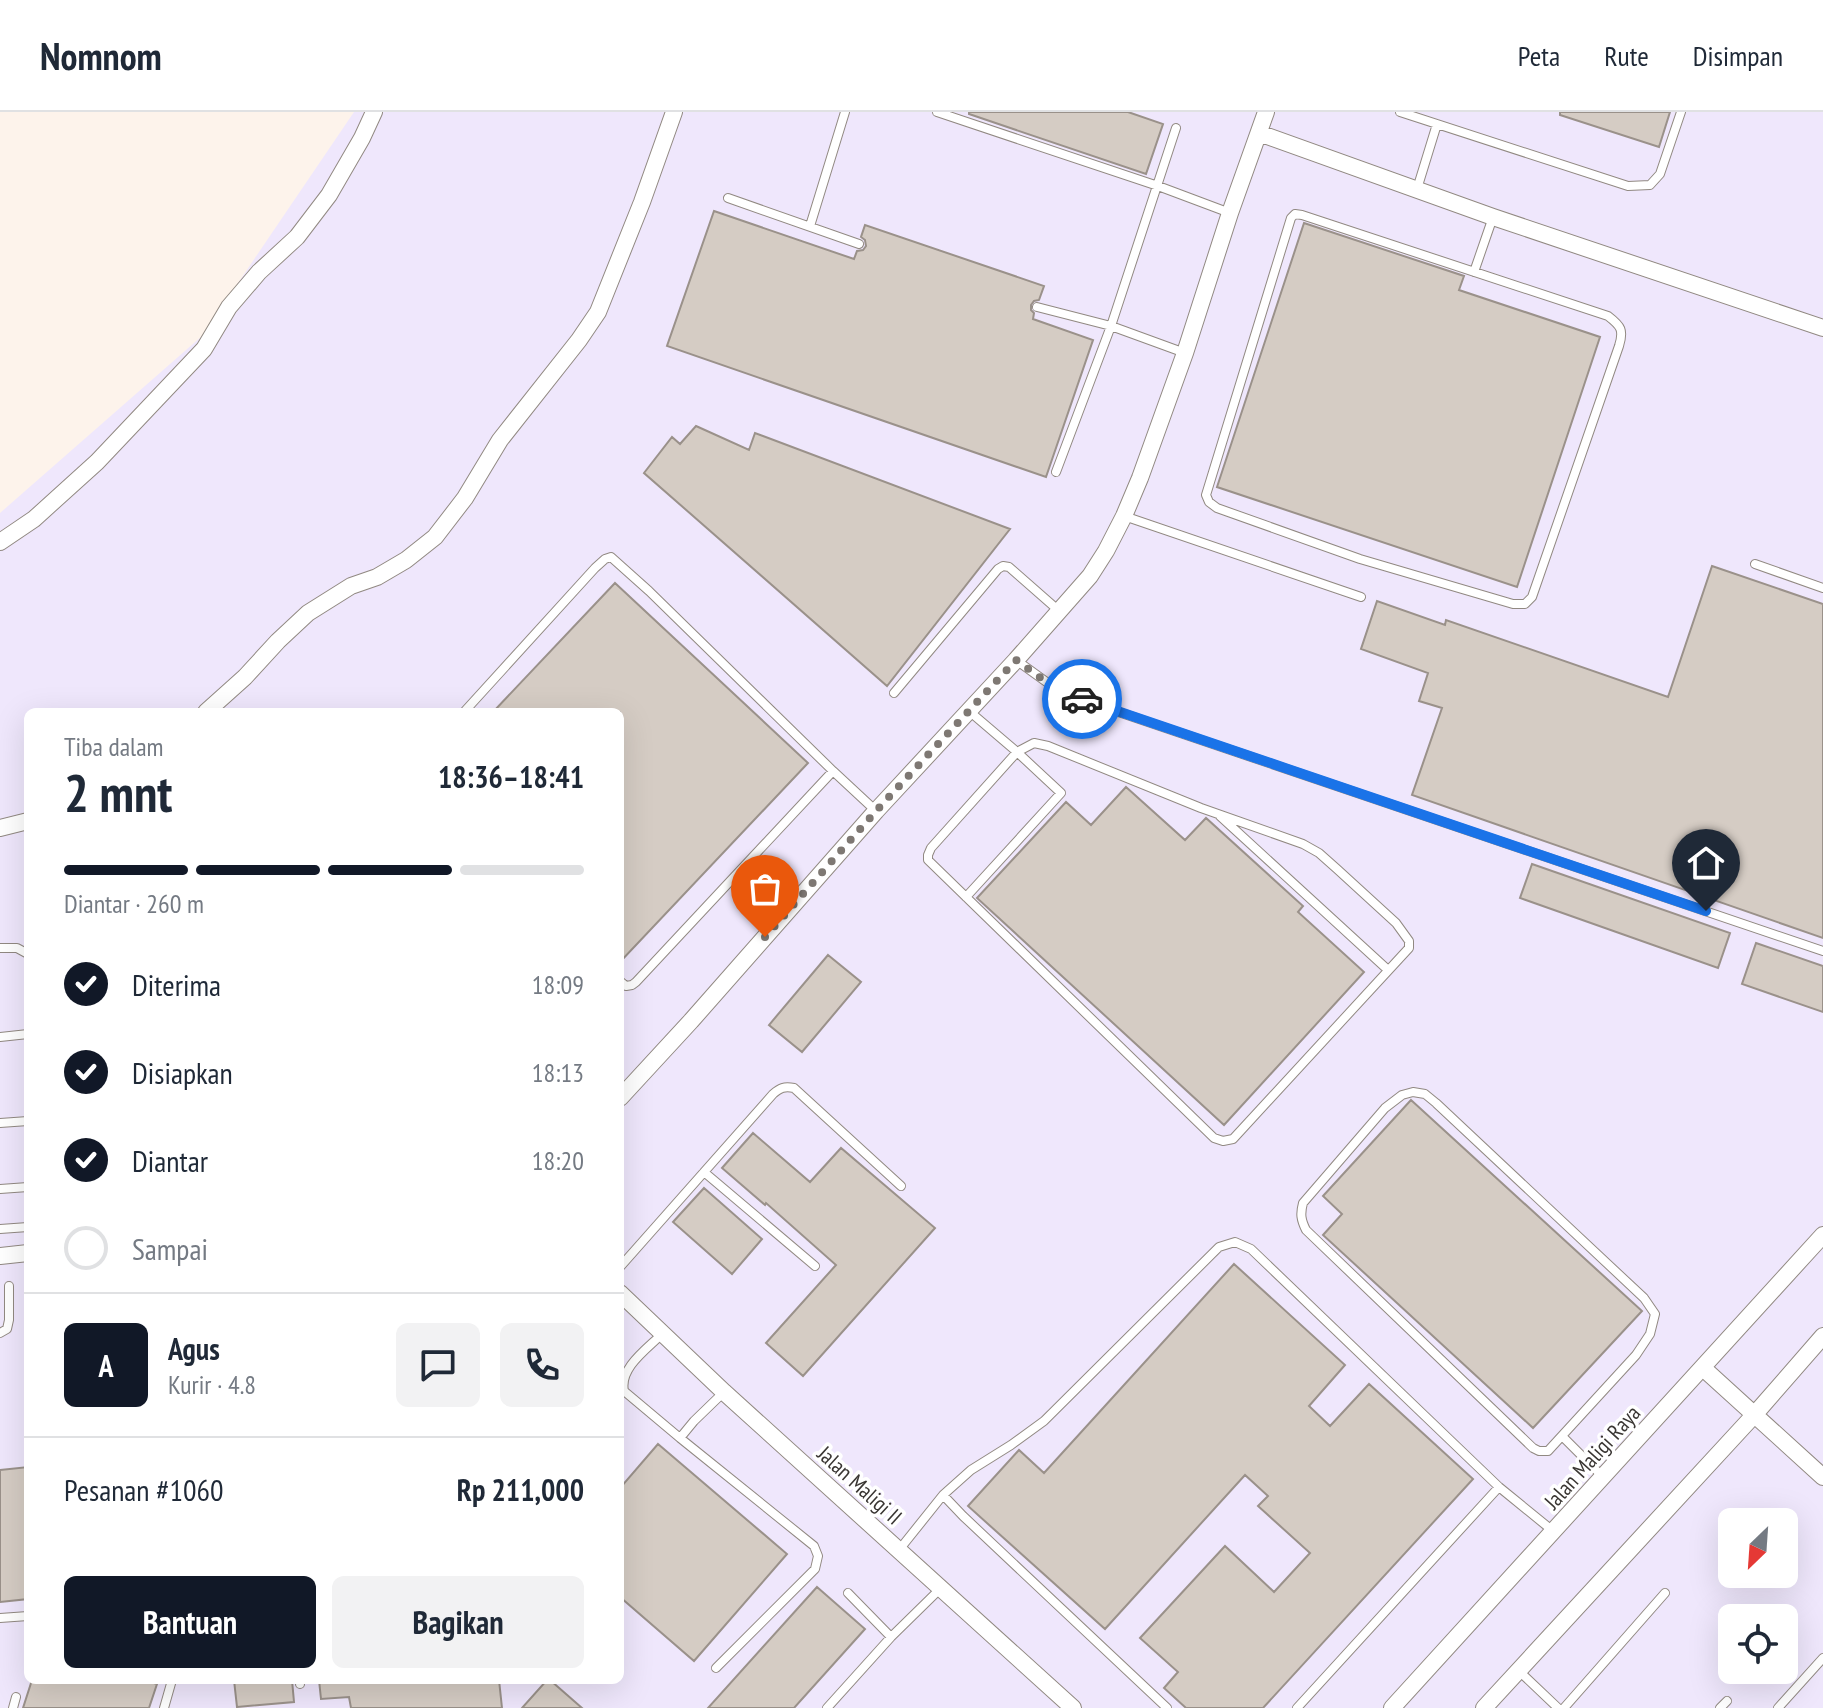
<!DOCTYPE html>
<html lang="id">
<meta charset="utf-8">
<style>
:root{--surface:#fff;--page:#f2f2f3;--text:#1f2937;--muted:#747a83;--line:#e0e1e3;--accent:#111827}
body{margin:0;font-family:"PT Sans Narrow",sans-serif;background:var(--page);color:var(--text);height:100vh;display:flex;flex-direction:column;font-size:30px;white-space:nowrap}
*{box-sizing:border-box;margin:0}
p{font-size:26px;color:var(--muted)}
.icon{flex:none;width:44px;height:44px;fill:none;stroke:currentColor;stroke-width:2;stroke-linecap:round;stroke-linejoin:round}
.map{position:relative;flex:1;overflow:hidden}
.side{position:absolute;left:24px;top:596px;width:600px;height:976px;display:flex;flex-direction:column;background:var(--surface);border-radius:12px;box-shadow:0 8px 32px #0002}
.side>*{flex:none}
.needle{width:52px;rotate:205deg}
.fabs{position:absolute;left:1718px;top:1396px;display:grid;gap:16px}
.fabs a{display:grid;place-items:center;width:80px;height:80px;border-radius:12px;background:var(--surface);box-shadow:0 8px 32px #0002;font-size:40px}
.pin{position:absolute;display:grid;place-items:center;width:68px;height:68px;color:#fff;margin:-82px -34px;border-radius:50% 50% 50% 0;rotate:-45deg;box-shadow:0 0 8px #0007}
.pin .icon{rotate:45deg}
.courier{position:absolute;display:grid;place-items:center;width:80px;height:80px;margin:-40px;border:6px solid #1a73e8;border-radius:50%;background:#fff;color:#222;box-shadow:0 2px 10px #0007}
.headline em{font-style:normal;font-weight:600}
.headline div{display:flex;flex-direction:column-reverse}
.headline{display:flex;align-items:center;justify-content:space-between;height:136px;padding:0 40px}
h1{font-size:52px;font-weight:600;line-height:60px}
.bar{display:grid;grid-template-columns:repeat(4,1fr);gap:12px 8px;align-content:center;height:96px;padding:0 40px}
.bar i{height:10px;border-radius:6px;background:var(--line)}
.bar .active{background:var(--accent)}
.bar p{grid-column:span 4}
.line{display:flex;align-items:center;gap:20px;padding:0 40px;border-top:2px solid var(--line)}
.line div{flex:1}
.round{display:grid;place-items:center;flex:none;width:84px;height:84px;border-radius:12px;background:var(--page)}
ol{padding:0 40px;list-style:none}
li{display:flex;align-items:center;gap:24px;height:88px}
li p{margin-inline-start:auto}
li .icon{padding:8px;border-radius:50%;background:var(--accent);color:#fff;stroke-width:4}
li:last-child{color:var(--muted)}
li i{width:44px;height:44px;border:4px solid var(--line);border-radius:50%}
.button{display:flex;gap:16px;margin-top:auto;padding:16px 40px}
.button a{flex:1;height:92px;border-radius:12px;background:var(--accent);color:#fff;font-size:32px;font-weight:600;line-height:92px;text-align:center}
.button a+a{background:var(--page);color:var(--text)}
header{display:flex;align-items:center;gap:48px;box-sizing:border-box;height:112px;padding:0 40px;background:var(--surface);border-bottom:2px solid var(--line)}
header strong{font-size:38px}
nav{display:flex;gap:44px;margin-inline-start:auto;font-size:28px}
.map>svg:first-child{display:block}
.industrial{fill:#efe7fc;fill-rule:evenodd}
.building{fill:#d5ccc4;stroke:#9a918a;stroke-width:2}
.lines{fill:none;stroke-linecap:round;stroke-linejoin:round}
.lane-casing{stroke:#918982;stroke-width:10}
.street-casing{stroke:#918982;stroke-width:18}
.lane{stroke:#fff;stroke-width:8}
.street{stroke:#fff;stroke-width:16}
.done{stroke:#7e7873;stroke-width:8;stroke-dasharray:0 14.4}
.route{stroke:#1a73e8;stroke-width:10}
.labels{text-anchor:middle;stroke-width:7;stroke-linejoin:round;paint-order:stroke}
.street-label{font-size:22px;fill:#3a3633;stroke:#fff}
</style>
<header>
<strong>Nomnom</strong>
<nav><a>Peta</a><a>Rute</a><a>Disimpan</a></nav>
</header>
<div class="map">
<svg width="1823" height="1596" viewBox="0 0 1823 1596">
<rect width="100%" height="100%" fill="#fdf3eb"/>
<path class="industrial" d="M354 0H1823V1596H0V401L202 224ZM28 600H620V1568H28ZM1732 1410H1784V1462H1732ZM1732 1506H1784V1558H1732Z"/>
<path class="building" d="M969 0H1128L1163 12 1146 62 969 2Z
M1560 0H1670L1659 35 1560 3Z
M714 99 854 147 857 139 863 138 866 134 865 128 861 125 865 113 1044 174 1039 188 1034 189 1031 193V198L1034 201 1033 207 1093 228 1046 365 667 234Z
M1304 111 1464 164 1459 178 1600 225 1517 475 1217 375Z
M696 314 749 338 755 321 1010 417 887 574 644 361 672 325 680 332Z
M1712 454 1823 492V826L1412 683 1442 596 1419 589 1428 561 1361 537 1377 489 1445 513 1446 508 1668 585Z
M615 471 808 651 620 850V600H493Z
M1126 675 1185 728 1206 706 1303 794 1298 800 1364 860 1224 1013 977 786 1066 690 1091 713Z
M1532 752 1730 821 1718 856 1520 786Z
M1756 831 1823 854V900L1742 872Z
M828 843 861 870 802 940 769 913Z
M1411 988 1642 1199 1533 1316 1323 1123 1342 1102 1323 1084Z
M753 1021 810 1070 841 1036 935 1116 803 1264 766 1231 836 1153 766 1091 765 1093 722 1056Z
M704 1076 762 1127 732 1162 673 1110Z
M1234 1152 1345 1253 1309 1294 1330 1314 1369 1272 1473 1367 1263 1596H1186L1164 1576 1178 1560 1140 1526 1225 1434 1274 1480 1310 1441 1258 1394 1268 1384 1245 1363 1105 1517 968 1394 1019 1338 1044 1361Z
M658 1332 787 1442 694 1549 620 1485V1376Z
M28 1355V1487L0 1490V1358Z
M817 1475 865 1517 794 1596H708Z
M32 1568H144L157 1572 149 1596H23Z
M234 1568H292L294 1590 237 1595Z
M319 1568H499L502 1596H351L349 1585 321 1587Z
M547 1568H550L582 1596H522Z"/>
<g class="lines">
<defs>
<path id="lane" d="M937 0 1158 74 1230 101
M1400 0 1628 74 1650 73 1660 62 1681 0
M1417 77 1437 12
M728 86 859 132
M1295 102 1302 103 1608 204C1621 214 1624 218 1619 234L1532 485 1525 492H1513L1360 447 1217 396 1209 390 1206 383 1291 106Z
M810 114 845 0
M1474 160 1493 105
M1037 195 1111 214 1185 241
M1056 360 1111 214 1176 16
M1124 404 1361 485
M1755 452 1823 476
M1016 548 1052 574 1092 591 1823 839
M894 581 998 457 1003 454 1009 455 1058 498
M464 600 595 456 605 447 611 445 649 479 833 659 876 699
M1034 631 1048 634 1201 696 1303 732 1319 741 1337 757 1396 811 1409 829V836L1233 1027 1223 1029 1214 1026 928 748V743L931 736 1017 640Z
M1220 704 1388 858
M966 785 1061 681 1017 640 969 599
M0 836H17L28 842
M620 869 626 874 632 873 636 870 833 659
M0 925 28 922
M1413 980 1425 982 1436 991 1644 1186 1655 1202 1650 1222 1636 1243 1548 1339H1539L1533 1336 1306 1118C1301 1108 1300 1102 1303 1091L1385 996 1402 983Z
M0 1011 28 1009
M704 1060 815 1154
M0 1077 28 1075
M0 1117 28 1115
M620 1155 773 982C780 976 784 974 794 976L901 1074
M0 1221 7 1217 9 1208V1174
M662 1222C647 1237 619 1256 624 1279L680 1326
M1562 1324 1602 1364
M943 1383 971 1358 1011 1333 1044 1309 1219 1135 1235 1130 1251 1137 1499 1375 1553 1419
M899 1438 943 1383 963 1404 1167 1596
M848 1481 891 1525
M0 1506 28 1504
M716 1556 815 1457 818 1444 814 1434 680 1326 694 1309 724 1280
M1518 1558 1558 1596
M300 1568V1572
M13 1596 16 1585
M164 1596 172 1568
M827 1596 891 1525 941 1476
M1297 1596 1499 1375
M1564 1596 1665 1481
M1720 1596 1727 1589
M1778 1596 1823 1546"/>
<path id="street" d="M1259 21 1493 105 1823 216
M0 430 34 407 97 350 204 237 229 195 259 160 297 125 329 83 362 26 374 0
M206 600 245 565 278 529 308 501 351 474 377 465 406 448 435 425 465 386 500 328 579 228 598 200 642 90 674 0
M0 716 28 709
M620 986 691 909 876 699 1016 548 1090 464 1106 439 1124 404 1140 366 1185 241 1230 101 1266 0
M0 1144 28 1141
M620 1181 724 1280 1073 1596
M1703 1256 1823 1365
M1392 1596 1823 1123
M1484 1596 1755 1302 1823 1224"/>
</defs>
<use href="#lane" class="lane-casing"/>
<use href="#street" class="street-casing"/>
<use href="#lane" class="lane"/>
<use href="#street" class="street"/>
</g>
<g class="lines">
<path class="done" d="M765 825 876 699 1016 548 1052 574 1082 587"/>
<path class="route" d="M1082 587 1706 799"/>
</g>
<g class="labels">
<g class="street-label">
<text transform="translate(1592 1345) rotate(-48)" y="8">Jalan Maligi Raya</text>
<text transform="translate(860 1373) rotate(42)" y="8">Jalan Maligi II</text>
</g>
</g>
</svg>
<div class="fabs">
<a><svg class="needle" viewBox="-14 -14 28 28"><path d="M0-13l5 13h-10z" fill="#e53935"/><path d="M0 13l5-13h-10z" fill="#747a83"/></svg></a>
<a><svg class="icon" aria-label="locate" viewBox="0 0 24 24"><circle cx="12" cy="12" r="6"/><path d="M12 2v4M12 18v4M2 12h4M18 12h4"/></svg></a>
</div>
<div class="pin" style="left:765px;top:825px;background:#ea580c"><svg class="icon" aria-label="bag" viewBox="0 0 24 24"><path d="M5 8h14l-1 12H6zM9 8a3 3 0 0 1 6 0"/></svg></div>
<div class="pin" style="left:1706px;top:799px;background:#1f2937"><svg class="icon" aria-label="home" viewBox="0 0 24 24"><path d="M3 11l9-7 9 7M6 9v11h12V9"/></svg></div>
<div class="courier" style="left:1082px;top:587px"><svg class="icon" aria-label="car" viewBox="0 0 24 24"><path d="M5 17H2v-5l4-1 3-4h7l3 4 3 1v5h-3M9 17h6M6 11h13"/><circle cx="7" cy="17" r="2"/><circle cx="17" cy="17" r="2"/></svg></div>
<section class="side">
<div class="headline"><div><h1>2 mnt</h1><p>Tiba dalam</p></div><em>18:36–18:41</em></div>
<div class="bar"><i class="active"></i><i class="active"></i><i class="active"></i><i></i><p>Diantar · 260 m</p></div>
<ol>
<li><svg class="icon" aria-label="check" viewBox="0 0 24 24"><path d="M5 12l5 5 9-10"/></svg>Diterima<p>18:09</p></li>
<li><svg class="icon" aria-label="check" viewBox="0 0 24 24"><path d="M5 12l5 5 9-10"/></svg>Disiapkan<p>18:13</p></li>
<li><svg class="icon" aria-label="check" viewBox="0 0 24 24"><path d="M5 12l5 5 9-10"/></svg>Diantar<p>18:20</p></li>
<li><i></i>Sampai</li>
</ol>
<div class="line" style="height:144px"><b class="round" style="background:var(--accent);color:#fff">A</b><div><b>Agus</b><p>Kurir · 4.8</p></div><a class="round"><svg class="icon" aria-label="chat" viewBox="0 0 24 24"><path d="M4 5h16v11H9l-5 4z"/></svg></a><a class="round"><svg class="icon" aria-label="phone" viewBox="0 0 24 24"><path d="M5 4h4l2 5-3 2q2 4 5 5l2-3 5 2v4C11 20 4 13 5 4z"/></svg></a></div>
<div class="line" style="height:104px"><div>Pesanan #1060</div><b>Rp 211,000</b></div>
<div class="button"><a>Bantuan</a><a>Bagikan</a></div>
</section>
</div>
